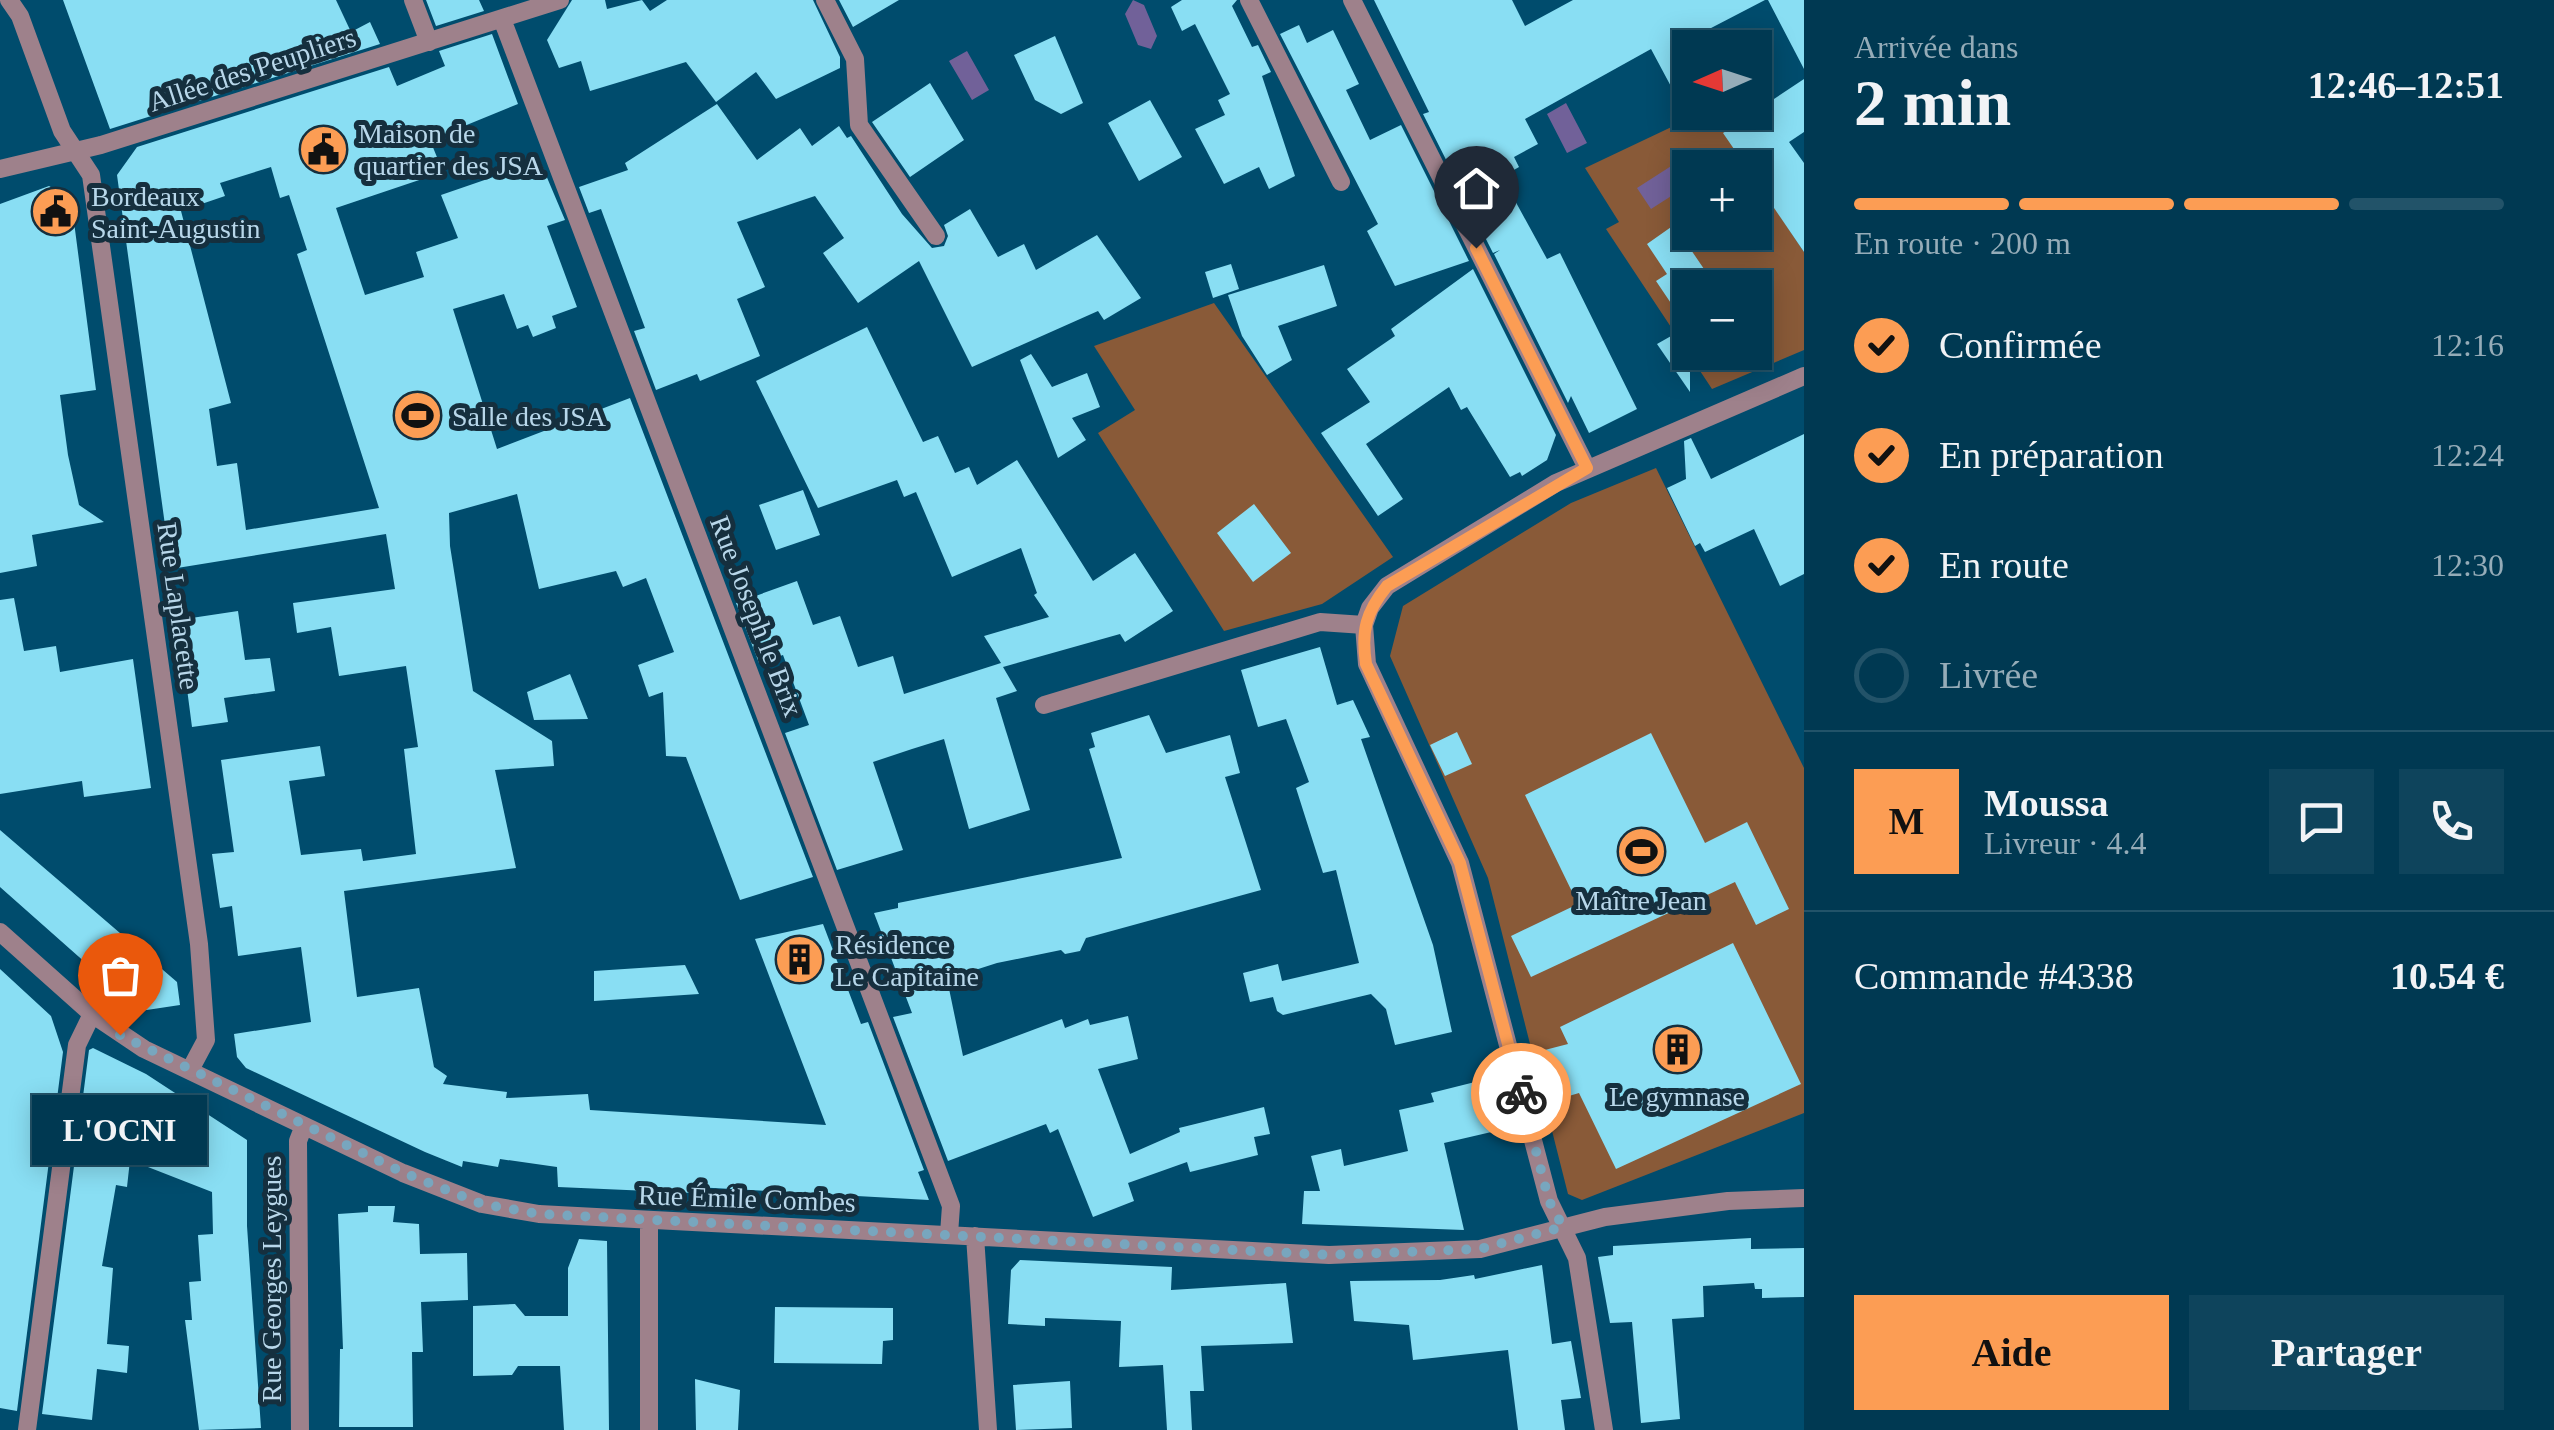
<!DOCTYPE html>
<html lang="fr">
<meta charset="utf-8">
<style>
:root{--surface:#003952;--page:#0e445c;--text:#f1f3f6;--muted:#95acb8;--line:#225369;--accent:#fc9d54}
body{margin:0;font-family:Georgia,serif;background:var(--page);color:var(--text);height:100vh;display:flex;flex-direction:column;font-size:38px;white-space:nowrap}
*{box-sizing:border-box;margin:0}
p{font-size:32px;color:var(--muted)}
.icon{flex:none;width:55px;height:55px;fill:none;stroke:currentColor;stroke-width:2;stroke-linecap:round;stroke-linejoin:round}
.map{position:relative;flex:1;overflow:hidden}
.details{display:flex;flex-direction:column;background:var(--surface);width:750px}
.details>*{flex:none}
.needle{width:65px;rotate:267deg}
.tools{position:absolute;left:1672px;top:30px;display:grid;gap:20px}
.tools a{display:grid;place-items:center;width:100px;height:100px;border-radius:0px;background:var(--surface);box-shadow:0 5px 25px #0003,0 0 0 2px var(--line);font-size:50px}
.pin{position:absolute;display:grid;place-items:center;width:85px;height:85px;color:#fff;margin:-102px -42px;border-radius:50% 50% 50% 0;rotate:-45deg;box-shadow:0 0 10px #0007}
.pin .icon{rotate:45deg}
.courier{position:absolute;display:grid;place-items:center;width:100px;height:100px;margin:-50px;border:8px solid #fc9d54;border-radius:50%;background:#fff;color:#222;box-shadow:0 2px 12px #0007}
.bubble{position:absolute;height:70px;border-radius:0px;background:var(--surface);box-shadow:0 5px 25px #0003,0 0 0 2px var(--line);font-size:32px;font-weight:600;line-height:70px;text-align:center}
.head em{font-style:normal;font-weight:600}
.head div{display:flex;flex-direction:column-reverse}
.head{display:flex;align-items:center;justify-content:space-between;height:170px;padding:0 50px}
h1{font-size:65px;font-weight:600;line-height:75px}
.bar{display:grid;grid-template-columns:repeat(4,1fr);gap:15px 10px;align-content:center;height:120px;padding:0 50px}
.bar i{height:12px;border-radius:8px;background:var(--line)}
.bar .selected{background:var(--accent)}
.bar p{grid-column:span 4}
.line{display:flex;align-items:center;gap:25px;padding:0 50px;border-top:2px solid var(--line)}
.line div{flex:1}
.round{display:grid;place-items:center;flex:none;width:105px;height:105px;border-radius:0px;background:var(--page)}
ol{padding:0 50px;list-style:none}
li{display:flex;align-items:center;gap:30px;height:110px}
li p{margin-inline-start:auto}
li .icon{padding:10px;border-radius:50%;background:var(--accent);color:#111;stroke-width:4}
li:last-child{color:var(--muted)}
li i{width:55px;height:55px;border:5px solid var(--line);border-radius:50%}
.primary-button{display:flex;gap:20px;margin-top:auto;padding:20px 50px}
.primary-button a{flex:1;height:115px;border-radius:0px;background:var(--accent);color:#111;font-size:40px;font-weight:600;line-height:115px;text-align:center}
.primary-button a+a{background:var(--page);color:var(--text)}
main{display:flex;flex:1;min-height:0}
.map>svg:first-child{display:block}
.green{fill:#895a38;fill-rule:evenodd}
.water{fill:#716199}
.building{fill:#89def3;fill-rule:evenodd}
.lines{fill:none;stroke-linecap:round;stroke-linejoin:round}
.minor{stroke:#9e818b;stroke-width:18}
.done{stroke:#78a6be;stroke-width:10;stroke-dasharray:0 18}
.route{stroke:#fc9d54;stroke-width:12}
.labels{text-anchor:middle;stroke-width:10;stroke-linejoin:round;paint-order:stroke}
.street-label{font-size:28px;fill:#b8d7ea;stroke:#152f3e}
.poi-label{font-size:28px;fill:#b8d7ea;stroke:#152f3e;text-anchor:start}
</style>
<main>
<div class="map">
<svg width="1804" height="1430" viewBox="0 0 1804 1430">
<rect width="100%" height="100%" fill="#004c6d"/>
<path class="green" d="M1701 113H1711L1748 167 1690 168V232H1755V178L1804 252V350L1712 389 1606 229 1619 222 1585 168ZM1690 288H1755V352H1690Z
M1214 303 1393 557 1322 604 1224 631 1098 433 1135 410 1094 346Z
M1656 468 1804 768V1113L1582 1200 1568 1194 1488 878 1390 656 1403 606 1571 503Z"/>
<path class="water" d="M1133 0 1144 5 1157 36 1151 49 1138 45 1125 14Z
M967 51 989 90 972 100 949 61Z
M1566 103 1587 143 1567 153 1547 114Z
M1679 161 1690 184 1651 209 1637 188Z"/>
<path class="building" d="M63 0H336L351 32 370 22 380 44 110 129Z
M426 0H479L484 11 436 26Z
M572 0H605L607 9 642 0 650 11 667 0H813L840 57V68L776 99 756 72 716 102 686 62 590 91 581 61 559 68 547 40Z
M839 0H899L853 27Z
M1182 0H1237L1232 6 1252 47 1258 45 1271 72 1262 76 1295 176 1269 189 1259 167 1224 184 1195 129 1225 115 1218 100 1230 94 1195 24 1182 31 1171 7Z
M1374 0H1512L1525 26 1573 0H1765L1688 40 1690 122 1651 49 1525 119 1538 144 1514 157 1519 167 1507 174 1518 194 1513 197 1547 259 1560 253 1637 409 1589 433 1571 396 1568 403 1494 254 1500 250 1493 253 1423 114 1429 112Z
M1768 0H1804V69Z
M1299 25 1307 43 1333 30 1359 84 1346 90 1370 140 1401 125 1469 261 1395 286 1367 231 1378 224 1280 34Z
M492 34 518 104 430 140 443 172 336 208 365 295 424 277 416 252 458 238 441 195 540 161 565 220 547 226 577 307 552 316 556 328 533 337 528 325 517 329 504 294 453 309 497 449 630 398 813 877 740 900 686 757 666 756 663 692 649 697 638 665 674 652 646 578 623 587 616 571 539 589 517 494 449 513 450 546 473 691 552 741 554 766 495 770 516 868 344 891 357 997 419 988 434 1067 447 1076 443 1084 507 1092 506 1098 588 1094 590 1110 826 1125 755 939 823 924 861 1024 868 1022 924 1170 918 1172 929 1200 695 1187V1193L558 1187 557 1167 500 1159 498 1167 463 1161 462 1167 425 1152 246 1068 237 1057 234 1034 311 1022 301 947 238 956 232 906 220 908 212 854 234 852 221 760 320 746 325 776 289 781 301 855 361 849 363 861 416 854 404 749 418 747 406 666 339 676 331 627 297 633 293 603 395 589 386 534 171 569 117 175 137 147 389 67 397 86 445 66 439 51ZM271 167 280 198 289 195 307 250 297 254 379 508 246 530 237 463 217 466 209 409 231 403 181 211 225 196 220 183Z
M1055 36 1083 103 1061 114 1035 100 1014 55Z
M1804 79V132L1789 142 1804 163V252L1755 180V168H1747L1723 133Z
M930 83 964 140 910 177 872 122Z
M1150 100 1182 157 1139 181 1108 123Z
M717 104 757 160 800 128 812 146 839 126 847 138 851 136 902 214 932 248 944 246 948 236 944 225 970 209 998 257 1024 244 1036 270 1097 235 1141 298 1104 320 1098 311 972 367 919 261 858 303 823 253 844 238 815 196 737 222 765 287 737 299 760 356 700 381 697 374 656 390 634 331 645 328 601 209 589 213 579 187 628 170 625 163Z
M49 186 71 199 96 390 60 395 68 455 79 505 104 522 32 535 37 566 0 573V204Z
M1674 225 1717 288H1690V392L1657 344 1687 327 1656 281 1667 274 1647 244Z
M1231 264 1239 289 1213 298 1205 272Z
M1324 265 1337 306 1278 326 1292 360 1267 375 1242 336 1228 295Z
M1473 269 1556 435 1547 460 1522 476 1520 472 1510 477 1467 407 1461 410 1449 387 1366 444 1403 499 1378 516 1321 433 1370 402 1347 369 1395 336 1391 329Z
M867 327 923 442 938 436 955 473 969 467 977 485 1017 460 1093 581 1135 553 1173 611 1125 642 1120 634 1003 667 1017 691 996 698 1030 810 969 829 944 739 912 749 873 762 903 850 837 870 785 733 809 725 783 655 759 663 736 603 797 581 813 625 840 616 858 667 893 656 904 694 1001 663 984 636 1049 617 1034 595 1037 593 1021 548 952 577 916 492 904 497 897 480 818 508 756 381Z
M1031 354 1052 387 1087 373 1100 407 1072 418 1086 440 1058 458 1020 360Z
M1804 434V574L1780 586 1754 529 1705 552 1700 543 1695 546 1667 488 1686 479 1684 441 1691 438 1711 479Z
M803 490 820 535 776 550 759 505Z
M1254 504 1291 553 1253 582 1217 533Z
M14 598 24 651 56 646 60 672 133 659 151 788 84 797 82 781 0 794V600Z
M238 611 245 660 270 658 275 691 224 698 228 722 192 727 178 620Z
M1320 647 1337 705 1353 700 1370 737 1361 739 1433 945 1452 1032 1395 1045 1386 1009 1371 994 1283 1015 1277 1011 1273 997 1250 1002 1243 973 1278 964 1282 981 1359 963 1336 870 1323 873 1296 788 1309 782 1286 719 1258 727 1241 670Z
M570 674 588 719 534 720 527 692Z
M1149 715 1166 753 1230 735 1240 773 1225 777 1261 890 1086 938 1080 951 1065 954 1061 950 997 963 947 979 963 1056 1062 1019 1065 1028 1088 1019 1090 1025 1128 1016 1138 1059 1098 1069 1130 1154 1180 1132 1179 1128 1264 1107 1270 1134 1254 1137 1258 1155 1190 1172 1187 1162 1128 1183 1134 1201 1093 1217 1058 1129 1050 1133 1046 1124 948 1161 893 1017 912 1013 874 913 898 908V903L1122 858 1089 749 1095 747 1091 733Z
M1457 732 1472 764 1445 776 1430 745Z
M1651 733 1705 843 1747 822 1789 909 1756 925 1735 882 1531 977 1511 936 1578 904 1525 795Z
M0 830 177 982 180 1005 140 1011 0 887Z
M1733 943 1801 1084 1616 1169 1579 1093 1552 1101 1537 1052 1568 1044 1560 1027Z
M685 965 699 994 594 1001V971Z
M0 969 51 1016 63 1052 17 1411 0 1408Z
M93 1048 146 1074 247 1140V1226L261 1428 199 1430 185 1320H192L189 1282 201 1281 198 1235 213 1234 212 1192 130 1160 127 1187 116 1185 102 1266 113 1268 107 1344 129 1346 127 1373 97 1369 92 1420 42 1414 89 1050Z
M1487 1079 1500 1130 1444 1143 1464 1230 1302 1224 1304 1191H1320L1311 1156 1341 1149 1344 1166 1408 1151 1399 1110 1434 1102 1431 1093Z
M368 1206H395L393 1222 419 1224 420 1254 467 1253 468 1300 421 1302 423 1352H412L413 1427H339L340 1349H343L338 1214 368 1212Z
M1751 1238V1249L1804 1248V1297L1762 1298V1289H1755L1754 1283 1703 1286 1704 1317 1672 1319 1680 1419 1641 1423 1632 1322 1610 1323 1598 1257 1613 1255V1246Z
M579 1239 607 1241 609 1430H564L560 1366H518L512 1375 473 1376V1306L515 1304 525 1316H568V1268Z
M1020 1260 1172 1267 1171 1290 1286 1283 1293 1343 1201 1346 1204 1391H1190L1192 1430H1167L1163 1365 1119 1367 1121 1321 1045 1318V1326L1008 1324 1011 1270Z
M1542 1265 1552 1344 1571 1341 1581 1398 1561 1400 1565 1430H1518L1508 1350 1413 1360 1409 1325 1354 1321 1350 1281 1440 1280 1474 1275 1475 1279Z
M775 1307 893 1308V1340L883 1341 882 1364 774 1363Z
M695 1379 740 1390 738 1430H696Z
M1070 1381 1072 1428 1016 1430 1013 1385Z"/>
<g class="lines">
<path class="minor" d="M9 0 20 16 62 131 91 175 199 944 206 1040 190 1070
M413 0 429 42
M825 0 855 59 859 125 936 236
M1249 0 1341 182
M1352 0 1587 468
M502 19 951 1206 949 1234
M0 169 101 145 560 0
M1044 705 1320 622 1364 625
M0 932 92 1014 144 1049 403 1173 482 1204 539 1214 1329 1255 1480 1249 1605 1217 1728 1201 1804 1198
M649 1222V1430
M975 1236 988 1430
M27 1430 77 1045 92 1014
M300 1430 298 1141 303 1128
M1604 1430 1577 1258 1549 1201 1460 863 1367 664 1364 625 1370 608 1387 586 1556 483 1804 376"/>
</g>
<g class="lines">
<path class="done" d="M120 1035 404 1173 482 1204 539 1214 1330 1255 1480 1249 1563 1227 1549 1201 1521 1093"/>
<path class="route" d="M1476 248 1587 468 1387 586C1366 612 1361 631 1366 664L1460 863 1521 1093"/>
</g>
<defs>
<symbol id="civic-disc" viewBox="-11 -11 22 22"><circle r="9.5" fill="#fc9d54" stroke="#152f3e"/><path d="M-.6-6.5H3V-4.5H.6V-3L4-1V1h2V6H-6V1h2V-1L-.6-3ZM-1.2 2.5V6h2.4V2.5Z" fill="#111"/></symbol>
<symbol id="stadium-disc" viewBox="-11 -11 22 22"><circle r="9.5" fill="#fc9d54" stroke="#152f3e"/><path d="M0-5a6.5 5 0 1 0 0 10a6.5 5 0 1 0 0-10ZM-3.5-1.8h7v3.6h-7Z" fill="#111"/></symbol>
<symbol id="building-disc" viewBox="-11 -11 22 22"><circle r="9.5" fill="#fc9d54" stroke="#152f3e"/><path d="M-4-6H4V6H1V3H-1V6H-4ZM-2.5-4.3h1.7v1.8h-1.7ZM.8-4.3h1.7v1.8H.8ZM-2.5-1h1.7V.8h-1.7ZM.8-1h1.7V.8H.8Z" fill="#111"/></symbol>
</defs>
<g fill-rule="evenodd">
<use href="#civic-disc" x="296" y="122" width="55" height="55"/>
<use href="#civic-disc" x="28" y="184" width="55" height="55"/>
<use href="#stadium-disc" x="390" y="388" width="55" height="55"/>
<use href="#stadium-disc" x="1614" y="824" width="55" height="55"/>
<use href="#building-disc" x="772" y="932" width="55" height="55"/>
<use href="#building-disc" x="1650" y="1022" width="55" height="55"/>
</g>
<g class="labels">
<g class="street-label">
<text transform="translate(252 69) rotate(-18)" y="10">Allée des Peupliers</text>
<text transform="translate(179 606) rotate(82)" y="10">Rue Laplacette</text>
<text transform="translate(757 616) rotate(69)" y="10">Rue Joseph le Brix</text>
<text transform="translate(747 1198) rotate(2)" y="10">Rue Émile Combes</text>
<text transform="translate(271 1279) rotate(-90)" y="10">Rue Georges Leygues</text>
</g>
<g class="poi-label">
<text x="358" y="143">Maison de<tspan x="358" dy="32">quartier des JSA</tspan></text>
<text x="91" y="206">Bordeaux<tspan x="91" dy="32">Saint-Augustin</tspan></text>
<text x="452" y="426">Salle des JSA</text>
<text x="1641" y="910" text-anchor="middle">Maître Jean</text>
<text x="835" y="954">Résidence<tspan x="835" dy="32">Le Capitaine</tspan></text>
<text x="1677" y="1106" text-anchor="middle">Le gymnase</text>
</g>
</g>
</svg>
<div class="tools">
<a><svg class="needle" viewBox="-14 -14 28 28"><path d="M0-13l5 13h-10z" fill="#e53935"/><path d="M0 13l5-13h-10z" fill="#95acb8"/></svg></a>
<a>+</a>
<a>−</a>
</div>
<div class="pin" style="left:120px;top:1035px;background:#ea580c"><svg class="icon" aria-label="bag" viewBox="0 0 24 24"><path d="M5 8h14l-1 12H6zM9 8a3 3 0 0 1 6 0"/></svg></div>
<div class="pin" style="left:1476px;top:248px;background:#1f2937"><svg class="icon" aria-label="home" viewBox="0 0 24 24"><path d="M3 11l9-7 9 7M6 9v11h12V9"/></svg></div>
<div class="courier" style="left:1521px;top:1093px"><svg class="icon" aria-label="bike" viewBox="0 0 24 24"><circle cx="6" cy="16" r="4"/><circle cx="18" cy="16" r="4"/><path d="M6 16l4-8h5l3 8M10 8l3 8H6M13 5h3"/></svg></div>
<div class="bubble" style="left:32px;top:1095px;width:175px">L'OCNI</div>
</div>
<section class="details">
<div class="head"><div><h1>2 min</h1><p>Arrivée dans</p></div><em>12:46–12:51</em></div>
<div class="bar"><i class="selected"></i><i class="selected"></i><i class="selected"></i><i></i><p>En route · 200 m</p></div>
<ol>
<li><svg class="icon" aria-label="check" viewBox="0 0 24 24"><path d="M5 12l5 5 9-10"/></svg>Confirmée<p>12:16</p></li>
<li><svg class="icon" aria-label="check" viewBox="0 0 24 24"><path d="M5 12l5 5 9-10"/></svg>En préparation<p>12:24</p></li>
<li><svg class="icon" aria-label="check" viewBox="0 0 24 24"><path d="M5 12l5 5 9-10"/></svg>En route<p>12:30</p></li>
<li><i></i>Livrée</li>
</ol>
<div class="line" style="height:180px"><b class="round" style="background:var(--accent);color:#111">M</b><div><b>Moussa</b><p>Livreur · 4.4</p></div><a class="round"><svg class="icon" aria-label="chat" viewBox="0 0 24 24"><path d="M4 5h16v11H9l-5 4z"/></svg></a><a class="round"><svg class="icon" aria-label="phone" viewBox="0 0 24 24"><path d="M5 4h4l2 5-3 2q2 4 5 5l2-3 5 2v4C11 20 4 13 5 4z"/></svg></a></div>
<div class="line" style="height:130px"><div>Commande #4338</div><b>10.54 €</b></div>
<div class="primary-button"><a>Aide</a><a>Partager</a></div>
</section>
</main>
